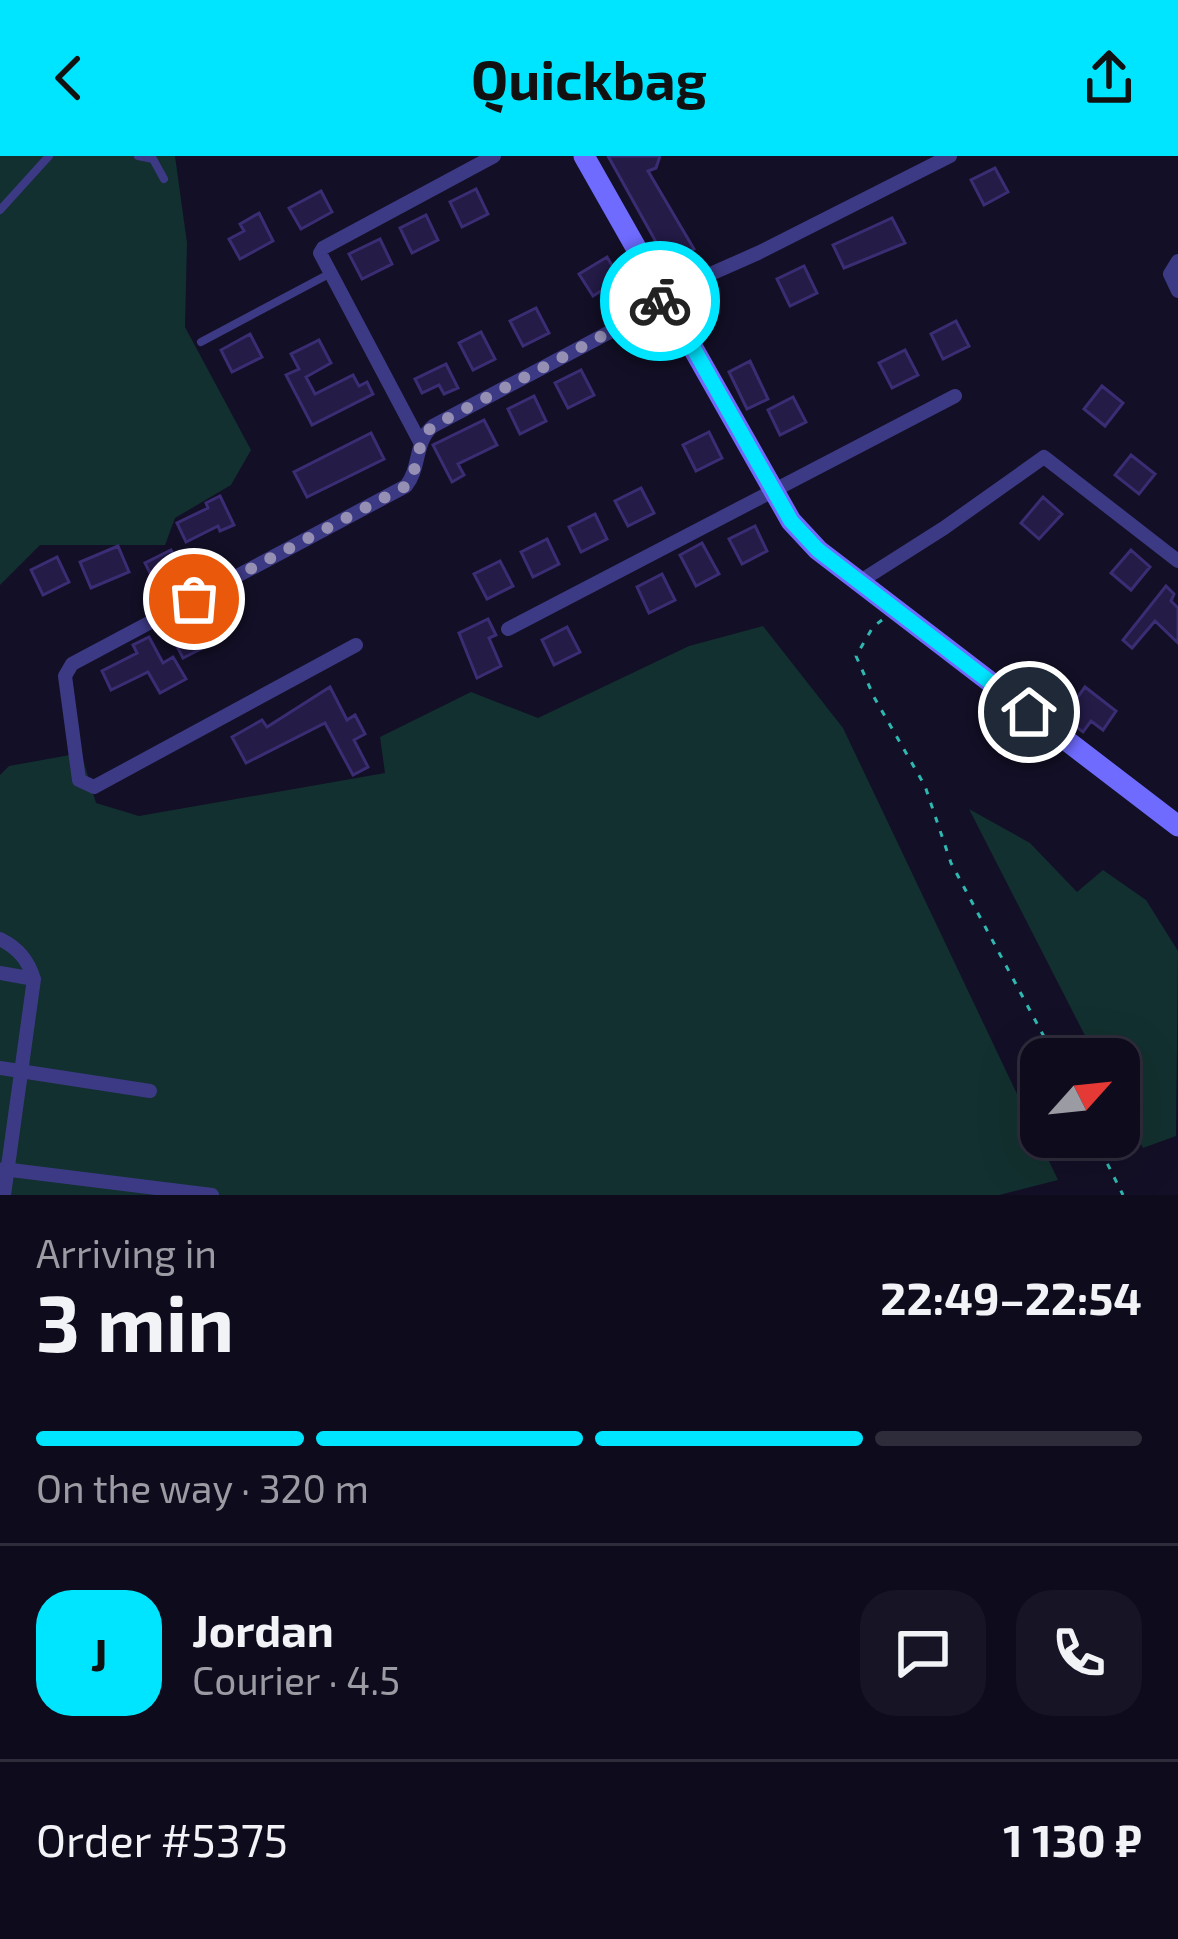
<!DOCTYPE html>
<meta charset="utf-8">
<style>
:root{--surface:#0e0b1c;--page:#171425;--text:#f1f3f6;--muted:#9b9ba3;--line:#2e2b3b;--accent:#00e5ff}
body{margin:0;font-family:"Exo 2",sans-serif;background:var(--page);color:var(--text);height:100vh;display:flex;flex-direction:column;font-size:45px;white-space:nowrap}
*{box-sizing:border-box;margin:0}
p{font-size:39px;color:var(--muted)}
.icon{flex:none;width:66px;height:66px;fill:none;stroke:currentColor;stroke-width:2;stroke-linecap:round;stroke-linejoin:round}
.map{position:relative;height:1039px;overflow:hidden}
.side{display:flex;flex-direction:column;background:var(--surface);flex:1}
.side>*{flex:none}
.needle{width:78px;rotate:63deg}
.controls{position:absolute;left:1020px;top:882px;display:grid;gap:24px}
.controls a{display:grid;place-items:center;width:120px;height:120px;border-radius:24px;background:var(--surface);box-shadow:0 12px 48px #0002,0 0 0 3px var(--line);font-size:60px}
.pin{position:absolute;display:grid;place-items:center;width:102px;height:102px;color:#fff;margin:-51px;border:6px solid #fff;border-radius:50%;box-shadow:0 3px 12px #0007}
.courier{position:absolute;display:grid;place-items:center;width:120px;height:120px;margin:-60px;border:9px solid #00e5ff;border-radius:50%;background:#fff;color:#222;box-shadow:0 3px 15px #0007}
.overview em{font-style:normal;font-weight:700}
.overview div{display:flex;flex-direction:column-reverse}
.overview{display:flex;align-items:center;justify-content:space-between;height:204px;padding:0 36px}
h1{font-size:78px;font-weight:700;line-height:90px}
.bar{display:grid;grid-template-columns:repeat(4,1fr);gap:18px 12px;align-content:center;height:144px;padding:0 36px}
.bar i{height:15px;border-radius:9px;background:var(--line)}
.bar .selected{background:var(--accent)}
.bar p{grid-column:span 4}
.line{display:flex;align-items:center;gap:30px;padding:0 36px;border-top:3px solid var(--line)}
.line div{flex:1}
.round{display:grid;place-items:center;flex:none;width:126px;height:126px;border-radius:36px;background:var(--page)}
header{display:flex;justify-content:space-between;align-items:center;height:156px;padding:0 36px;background:var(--accent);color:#111;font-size:54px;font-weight:700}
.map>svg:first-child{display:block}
.green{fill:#12302f}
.building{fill:#241b47;stroke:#3b2d73;stroke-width:3}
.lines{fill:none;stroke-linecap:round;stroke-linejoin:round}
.path{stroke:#2fb8b0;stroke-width:3;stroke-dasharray:6 9;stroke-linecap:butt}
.lane{stroke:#3d3a85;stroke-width:8}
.street{stroke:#3d3a85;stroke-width:14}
.secondary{stroke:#6f6bff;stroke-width:21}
.done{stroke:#948fb3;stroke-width:12;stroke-dasharray:0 21.6}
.route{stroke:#00e5ff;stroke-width:15}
</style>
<header><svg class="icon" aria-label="back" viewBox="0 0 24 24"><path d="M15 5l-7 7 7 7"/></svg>Quickbag<svg class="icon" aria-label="share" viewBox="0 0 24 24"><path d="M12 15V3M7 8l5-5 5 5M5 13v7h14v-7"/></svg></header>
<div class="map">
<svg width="1178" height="1039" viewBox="0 0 1178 1039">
<rect width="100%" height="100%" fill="#130f26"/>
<path class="green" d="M0 0H175L187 87 185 171 251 294 231 329 175 362 165 389H40L0 429Z
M763 470 843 572 1058 1024 999 1039H0V619L9 610 81 597 96 647 139 660 385 617 380 581 471 536 538 562 689 490Z
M969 653 1030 687 1077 736 1103 714 1146 744 1178 795 1176 980 1143 992 1119 945V903H1097Z"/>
<path class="building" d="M608 0H660L656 12 648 15 694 93 679 102 671 89 661 95Z
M995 12 1008 36 984 49 971 24Z
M476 33 488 58 462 71 450 46Z
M321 35 332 56 301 73 289 52Z
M259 57 273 85 240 103 229 83 244 75 240 68Z
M426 59 438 84 412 97 400 72Z
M892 62 905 87 844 112 833 89Z
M380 83 392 108 362 123 349 98Z
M607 101 620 123 593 140 579 118Z
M804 110 817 137 790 150 777 123Z
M536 152 549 177 523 190 510 165Z
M956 165 969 190 943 203 931 178Z
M481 176 495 203 473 214 459 187Z
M250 178 262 201 232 216 221 194Z
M319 184 331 207 306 221 315 238 353 219 359 230 367 226 373 238 312 269 286 219 299 213 291 198Z
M905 194 918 219 892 232 879 207Z
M750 205 768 243 747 253 729 216Z
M446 208 458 232 444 238 439 229 422 237 415 223Z
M581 214 594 239 568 252 555 227Z
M1102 230 1123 247 1105 270 1084 253Z
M534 240 546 265 520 278 508 253Z
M793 241 806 266 780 279 768 254Z
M484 264 497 289 458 308 464 319 452 326 433 289Z
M709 276 722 302 696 315 683 289Z
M371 277 384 303 307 341 294 316Z
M1131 299 1155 318 1139 338 1115 319Z
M641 332 654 357 628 370 615 345Z
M220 340 234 369 220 375 218 370 186 386 177 367 208 352 206 347Z
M1043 341 1062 358 1039 383 1021 367Z
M595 358 607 383 581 396 569 371Z
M755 370 767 395 742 408 729 383Z
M547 383 559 408 533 421 521 396Z
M702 387 719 418 696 430 680 399Z
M118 390 129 416 91 432 80 406Z
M171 394 185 421 159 435 145 407Z
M1131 394 1150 411 1131 434 1111 417Z
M57 401 69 426 43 439 31 414Z
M500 405 513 430 487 443 474 418Z
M662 418 675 444 649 457 637 431Z
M1166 430 1174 438 1171 445 1178 452V487L1155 465 1132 492 1123 484Z
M206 461 218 484 183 502 171 479Z
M488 463 496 479 489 482 501 510 477 522 459 477Z
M567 471 580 496 554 509 542 484Z
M149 481 163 507 173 501 186 523 160 537 148 516 111 534 102 515 137 497 133 489Z
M330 531 347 564 355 559 365 578 354 584 368 611 353 619 325 567 246 607 232 581 262 564 267 571Z
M1085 531 1116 555 1103 574 1091 565 1083 576 1063 561Z"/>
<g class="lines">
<path class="path" d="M882 464 873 471 856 500 874 541 925 630 951 707 1056 903
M1094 981 1123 1039"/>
<path class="lane" d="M138 0 153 3 164 23
M0 54 49 0
M201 186 329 118"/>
<path class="street" d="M1178 105 1170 118 1178 135
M420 286 320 97 323 92 494 0
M859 426 944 372 1044 301 1178 405
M508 473 955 240
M356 489 94 631 79 624 65 520 72 508 406 330C421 311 414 286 433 270L636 162 681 131 758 97 950 0
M0 783C18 792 28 804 34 823
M0 817 34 823
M0 912 150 935
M3 1013 212 1039
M4 1039 34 823"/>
<path class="secondary" d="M584 0 791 365 818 394 1178 670"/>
</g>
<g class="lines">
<path class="done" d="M194 443 406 330C421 311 414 286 433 270L636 162 660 145"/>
<path class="route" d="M660 145 665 142 791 365 818 394 1029 556"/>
</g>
</svg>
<div class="controls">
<a><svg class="needle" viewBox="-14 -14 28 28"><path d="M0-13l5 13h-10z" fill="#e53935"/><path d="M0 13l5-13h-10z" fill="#9b9ba3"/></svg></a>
</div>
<div class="pin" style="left:194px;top:443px;background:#ea580c"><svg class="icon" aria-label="bag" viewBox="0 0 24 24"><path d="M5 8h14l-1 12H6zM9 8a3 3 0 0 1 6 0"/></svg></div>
<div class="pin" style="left:1029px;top:556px;background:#1f2937"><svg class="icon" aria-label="home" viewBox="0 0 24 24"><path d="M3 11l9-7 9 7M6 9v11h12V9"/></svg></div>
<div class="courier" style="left:660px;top:145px"><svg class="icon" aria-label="bike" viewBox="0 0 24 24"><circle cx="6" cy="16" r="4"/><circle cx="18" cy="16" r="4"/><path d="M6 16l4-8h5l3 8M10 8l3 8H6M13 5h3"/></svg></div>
</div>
<section class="side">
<div class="overview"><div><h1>3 min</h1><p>Arriving in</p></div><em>22:49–22:54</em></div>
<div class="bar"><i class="selected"></i><i class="selected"></i><i class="selected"></i><i></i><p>On the way · 320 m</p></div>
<div class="line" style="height:216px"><b class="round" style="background:var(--accent);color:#111">J</b><div><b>Jordan</b><p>Courier · 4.5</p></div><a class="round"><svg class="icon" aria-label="chat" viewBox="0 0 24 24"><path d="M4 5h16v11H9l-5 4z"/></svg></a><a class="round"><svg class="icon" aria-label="phone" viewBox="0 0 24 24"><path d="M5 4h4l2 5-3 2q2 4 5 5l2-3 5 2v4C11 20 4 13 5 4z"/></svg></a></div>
<div class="line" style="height:156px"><div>Order #5375</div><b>1 130 ₽</b></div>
</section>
